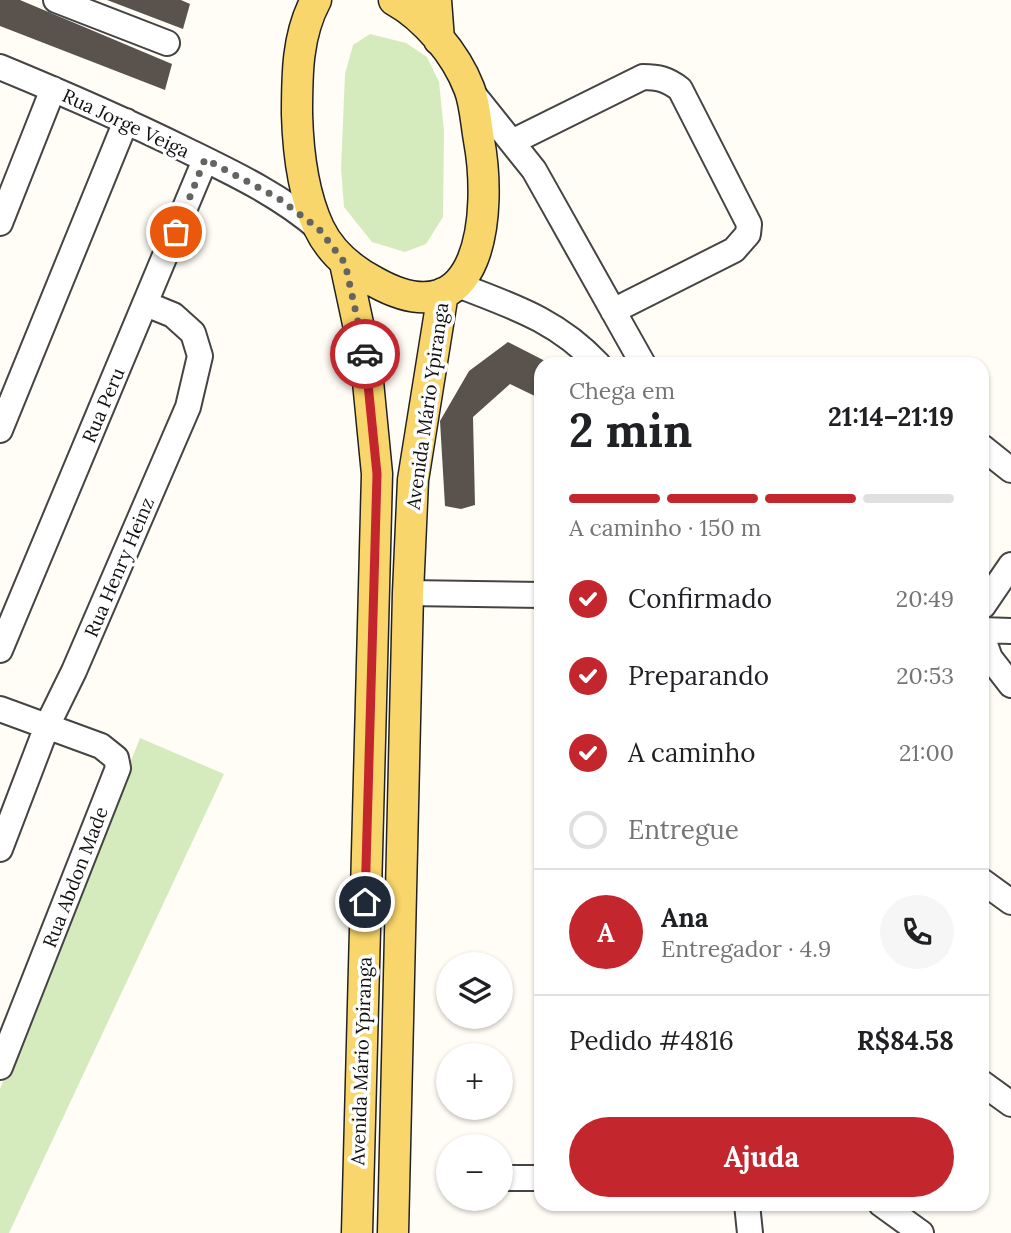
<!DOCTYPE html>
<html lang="pt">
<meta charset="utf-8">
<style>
:root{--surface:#fff;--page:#f6f6f6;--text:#202124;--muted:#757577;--line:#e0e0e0;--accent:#c4262e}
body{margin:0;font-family:Lora,serif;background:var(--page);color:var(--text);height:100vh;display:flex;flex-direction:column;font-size:26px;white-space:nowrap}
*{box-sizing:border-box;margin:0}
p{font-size:23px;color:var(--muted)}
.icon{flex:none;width:38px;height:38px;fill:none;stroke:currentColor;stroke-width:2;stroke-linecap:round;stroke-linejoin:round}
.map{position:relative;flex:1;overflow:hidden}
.details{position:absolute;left:534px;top:357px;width:455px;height:854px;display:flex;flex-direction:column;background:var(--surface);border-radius:21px;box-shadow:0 2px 5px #0004}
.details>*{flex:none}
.buttons{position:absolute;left:436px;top:952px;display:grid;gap:14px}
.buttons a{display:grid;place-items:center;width:77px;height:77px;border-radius:50%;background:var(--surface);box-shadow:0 2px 5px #0004;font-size:35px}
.pin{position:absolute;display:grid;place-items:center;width:60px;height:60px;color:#fff;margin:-30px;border:4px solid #fff;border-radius:50%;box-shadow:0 2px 7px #0007}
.courier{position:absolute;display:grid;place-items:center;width:70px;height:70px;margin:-35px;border:5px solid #c4262e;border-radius:50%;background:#fff;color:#222;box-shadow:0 2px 9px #0007}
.summary em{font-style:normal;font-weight:800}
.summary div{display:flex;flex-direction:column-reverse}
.summary{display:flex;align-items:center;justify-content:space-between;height:119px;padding:0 35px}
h1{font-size:46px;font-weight:800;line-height:52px}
.bar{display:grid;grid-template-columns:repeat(4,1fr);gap:10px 7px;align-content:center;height:84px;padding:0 35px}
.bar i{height:9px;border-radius:5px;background:var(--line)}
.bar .on{background:var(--accent)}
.bar p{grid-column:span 4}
.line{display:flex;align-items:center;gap:18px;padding:0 35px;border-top:2px solid var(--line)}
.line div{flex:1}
.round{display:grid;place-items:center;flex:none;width:74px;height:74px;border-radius:37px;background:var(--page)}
ol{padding:0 35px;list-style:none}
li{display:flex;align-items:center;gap:21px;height:77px}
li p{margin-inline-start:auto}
li .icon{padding:7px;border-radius:50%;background:var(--accent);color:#fff;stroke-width:4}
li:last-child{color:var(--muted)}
li i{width:38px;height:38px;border:4px solid var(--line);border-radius:50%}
.primary-button{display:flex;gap:14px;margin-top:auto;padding:14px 35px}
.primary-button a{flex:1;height:80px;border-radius:42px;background:var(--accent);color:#fff;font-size:28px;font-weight:800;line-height:80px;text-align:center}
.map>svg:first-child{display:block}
.green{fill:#d5ebbd}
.building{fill:#5a524d}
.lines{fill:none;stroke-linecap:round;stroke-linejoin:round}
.minor-casing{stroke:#444;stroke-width:28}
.major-casing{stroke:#222;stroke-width:33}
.minor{stroke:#fff;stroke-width:24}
.major{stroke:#f9d66b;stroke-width:30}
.done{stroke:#646461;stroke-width:7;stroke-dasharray:0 12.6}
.route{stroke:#c4262e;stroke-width:9}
.labels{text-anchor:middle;stroke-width:7;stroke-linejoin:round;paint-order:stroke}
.street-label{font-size:19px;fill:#111;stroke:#fff}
</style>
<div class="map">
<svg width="1011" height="1233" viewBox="0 0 1011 1233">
<rect width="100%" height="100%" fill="#fffdf5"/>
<path class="green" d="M370 34 406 43 427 57 439 82 444 131 443 217 426 244 405 252 372 242 344 207 341 169 345 74 353 45Z
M140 738 224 774 9 1233H0V1089Z"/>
<path class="building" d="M0 0H20L172 64 165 90 0 26Z
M107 0H181L190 4 183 29Z
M508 342 551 364H541V399L510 384 473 417 475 505 461 509 445 506 440 421 469 371Z"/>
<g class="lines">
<defs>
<path id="minor" d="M56 0 167 43
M0 67C63 93 125 120 186 150 233 173 280 195 319 229
M470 90 534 170 643 364
M512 142 643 77C658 77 667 79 680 89L749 224 748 234 734 250 613 311
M0 223 53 89
M458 285C512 306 557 320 598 364
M0 430 126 121
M982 447 1011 470
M408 593 541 595
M983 606 1011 565
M982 630 1011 631
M982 636 990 658 1011 685
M0 650 205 160
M0 709 101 746 116 758 118 768 0 1067
M0 849 47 726 74 671 188 407 200 356 193 333 173 315 146 304
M982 881 1011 902
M982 1083 1011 1104
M500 1178H541
M747 1204 750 1233
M881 1204 921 1233"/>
<path id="major" d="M316 0C297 35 297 75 297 114 298 151 303 194 319 228 331 253 352 270 375 282 483 342 492 211 479 140 476 123 475 103 469 88 456 54 425 17 394 0
M436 0 439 40
M345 263 366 361 377 474 357 1233
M393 1233 408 593 413 480 443 293"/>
</defs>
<use href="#minor" class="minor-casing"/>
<use href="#major" class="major-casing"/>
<use href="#minor" class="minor"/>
<use href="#major" class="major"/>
</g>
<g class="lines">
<path class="done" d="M176 232 205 159 278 198 319 229 345 263 365 354"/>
<path class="route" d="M365 354 377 474 365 902"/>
</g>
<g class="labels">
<g class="street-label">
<text transform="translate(126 123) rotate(25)" y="7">Rua Jorge Veiga</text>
<text transform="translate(103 405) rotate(-67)" y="7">Rua Peru</text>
<text transform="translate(427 406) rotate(-82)" y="7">Avenida Mário Ypiranga</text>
<text transform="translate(119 567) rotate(-67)" y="7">Rua Henry Heinz</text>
<text transform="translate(75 877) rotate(-69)" y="7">Rua Abdon Made</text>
<text transform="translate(361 1061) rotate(-88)" y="7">Avenida Mário Ypiranga</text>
</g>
</g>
</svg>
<div class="buttons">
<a><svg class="icon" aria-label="layers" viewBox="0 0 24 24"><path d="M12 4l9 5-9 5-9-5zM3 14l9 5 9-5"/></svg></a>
<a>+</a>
<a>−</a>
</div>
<div class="pin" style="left:176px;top:232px;background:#ea580c"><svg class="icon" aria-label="bag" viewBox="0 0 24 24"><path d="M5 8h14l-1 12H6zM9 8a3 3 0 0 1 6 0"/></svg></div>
<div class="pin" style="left:365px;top:902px;background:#1f2937"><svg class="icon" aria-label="home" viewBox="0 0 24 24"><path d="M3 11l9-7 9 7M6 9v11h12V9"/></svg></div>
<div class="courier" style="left:365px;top:354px"><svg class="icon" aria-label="car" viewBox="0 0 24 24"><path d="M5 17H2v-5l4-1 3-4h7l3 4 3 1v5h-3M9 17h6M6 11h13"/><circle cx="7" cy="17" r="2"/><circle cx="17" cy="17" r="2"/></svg></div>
<section class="details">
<div class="summary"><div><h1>2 min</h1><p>Chega em</p></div><em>21:14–21:19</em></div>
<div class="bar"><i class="on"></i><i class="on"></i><i class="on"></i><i></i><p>A caminho · 150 m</p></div>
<ol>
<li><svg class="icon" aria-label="check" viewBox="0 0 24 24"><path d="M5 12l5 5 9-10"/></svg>Confirmado<p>20:49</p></li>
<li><svg class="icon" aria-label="check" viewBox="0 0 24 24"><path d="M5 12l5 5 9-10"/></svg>Preparando<p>20:53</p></li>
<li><svg class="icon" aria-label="check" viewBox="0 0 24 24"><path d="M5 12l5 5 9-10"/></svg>A caminho<p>21:00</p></li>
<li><i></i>Entregue</li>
</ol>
<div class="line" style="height:126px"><b class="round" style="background:var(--accent);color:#fff">A</b><div><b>Ana</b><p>Entregador · 4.9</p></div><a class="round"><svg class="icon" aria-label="phone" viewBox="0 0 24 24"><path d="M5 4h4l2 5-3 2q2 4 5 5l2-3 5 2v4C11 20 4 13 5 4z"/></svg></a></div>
<div class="line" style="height:91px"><div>Pedido #4816</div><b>R$84.58</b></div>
<div class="primary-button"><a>Ajuda</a></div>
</section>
</div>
